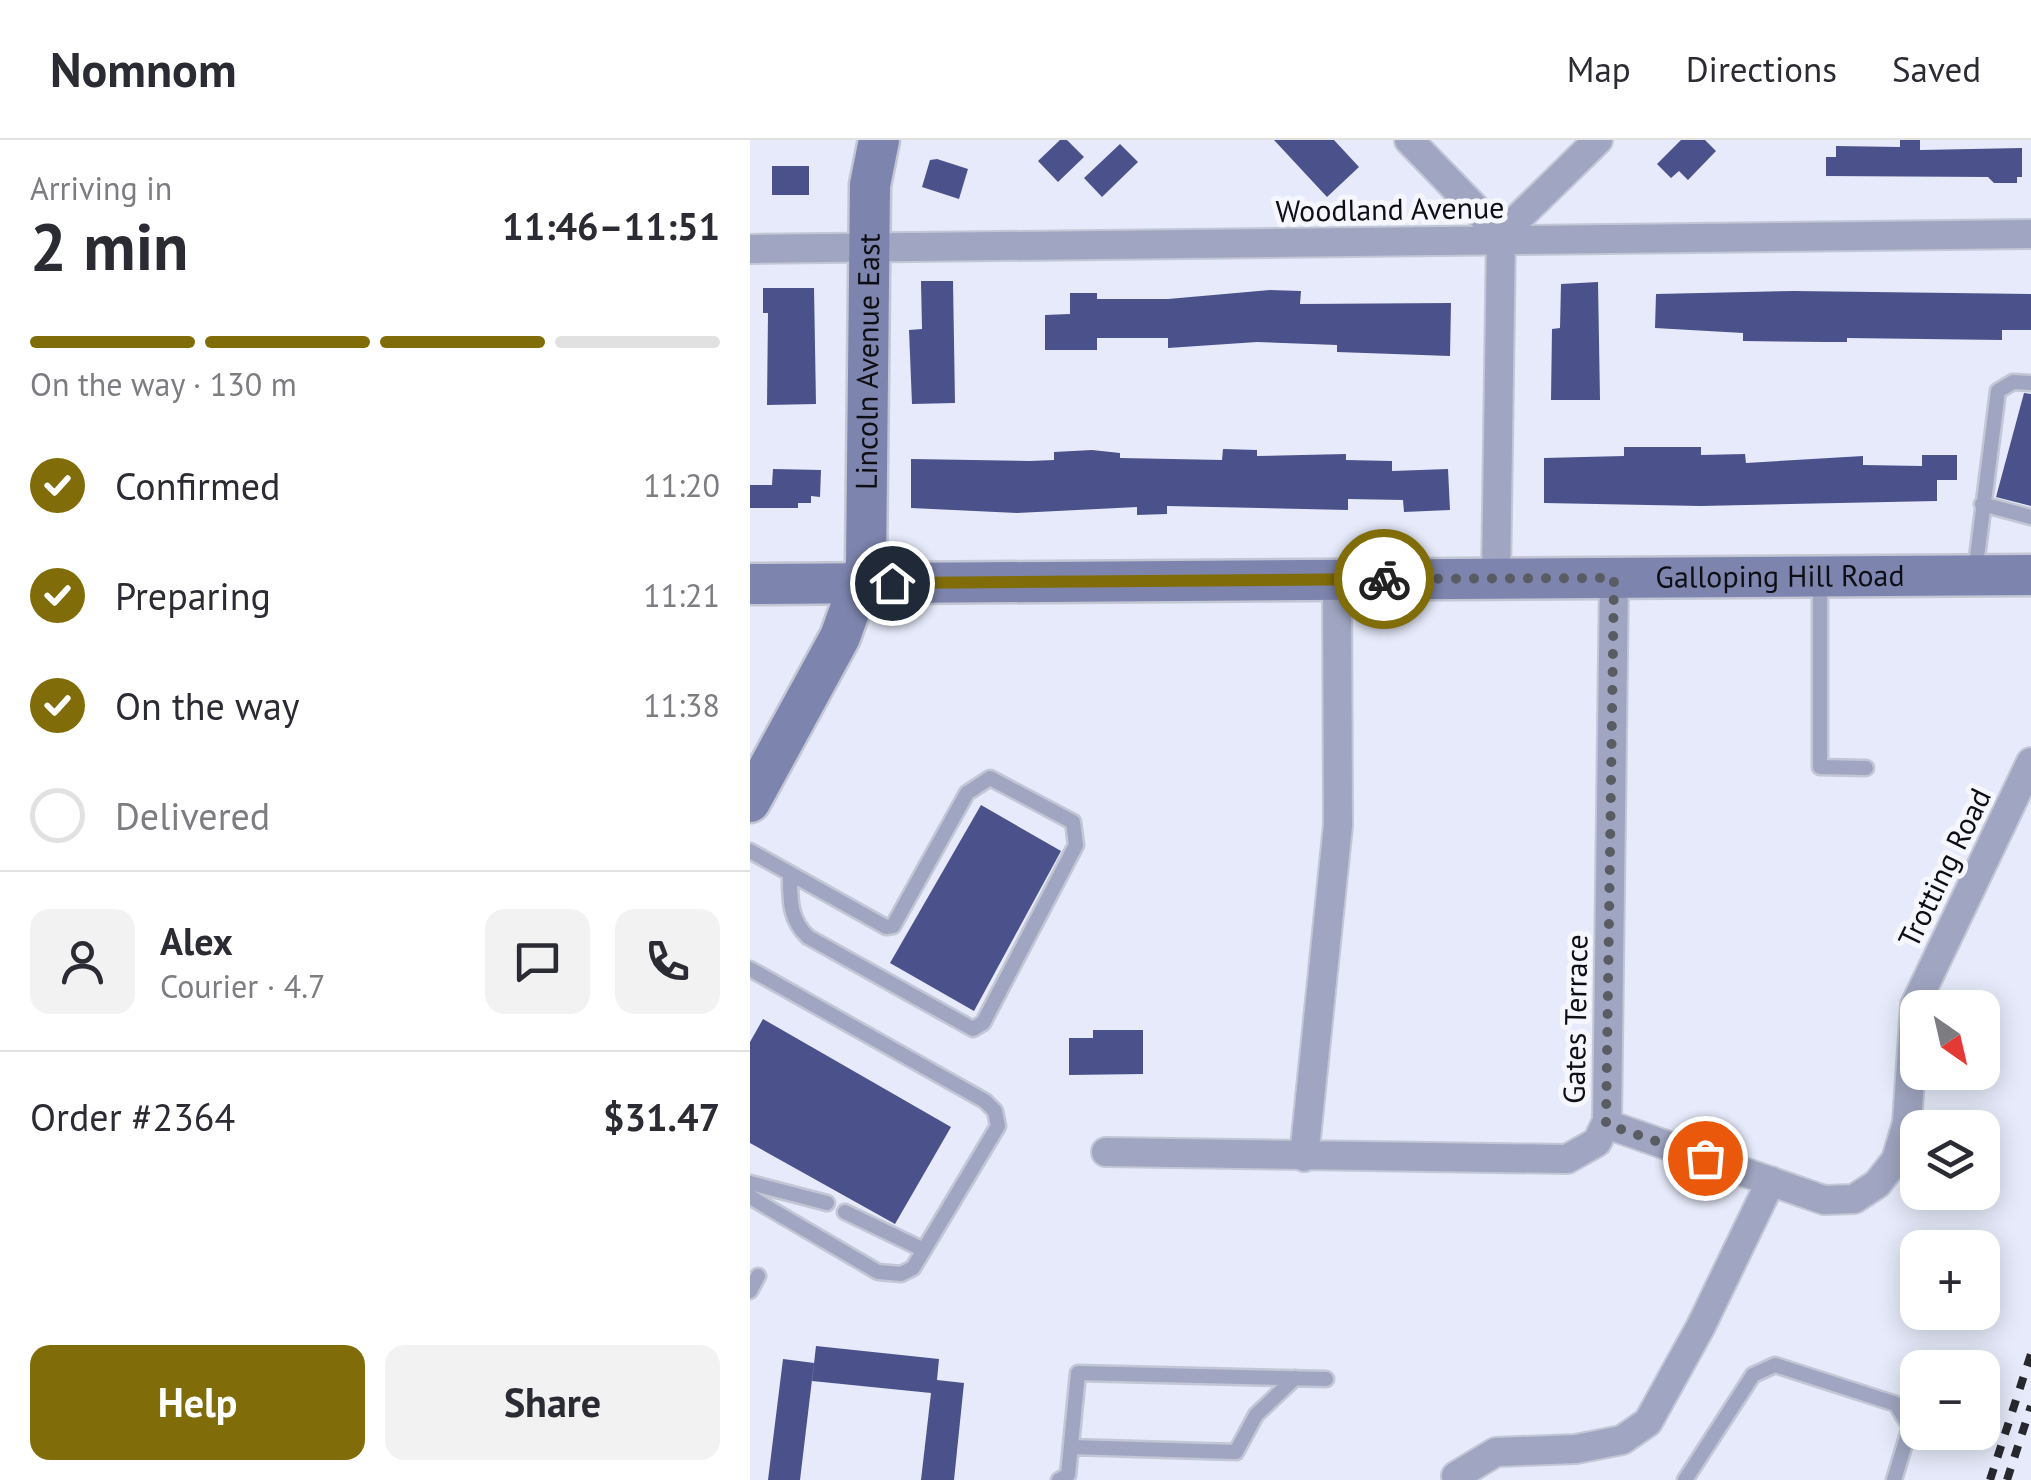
<!DOCTYPE html>
<meta charset="utf-8">
<style>
:root{--surface:#fff;--page:#f2f2f3;--text:#2b2b33;--muted:#7c7c81;--line:#e1e1e2;--accent:#806d09}
body{margin:0;font-family:"PT Sans",sans-serif;background:var(--page);color:var(--text);height:100vh;display:flex;flex-direction:column;font-size:38px;white-space:nowrap}
*{box-sizing:border-box;margin:0}
p{font-size:32px;color:var(--muted)}
.icon{flex:none;width:55px;height:55px;fill:none;stroke:currentColor;stroke-width:2;stroke-linecap:round;stroke-linejoin:round}
.map{position:relative;flex:1;overflow:hidden}
.sheet{display:flex;flex-direction:column;background:var(--surface);width:750px}
.sheet>*{flex:none}
.needle{width:65px;rotate:146deg}
.tools{position:absolute;left:1150px;top:850px;display:grid;gap:20px}
.tools a{display:grid;place-items:center;width:100px;height:100px;border-radius:20px;background:var(--surface);box-shadow:0 5px 25px #0003;font-size:50px}
.pin{position:absolute;display:grid;place-items:center;width:85px;height:85px;color:#fff;margin:-42px;border:5px solid #fff;border-radius:50%;box-shadow:0 2px 10px #0007}
.courier{position:absolute;display:grid;place-items:center;width:100px;height:100px;margin:-50px;border:8px solid #806d09;border-radius:50%;background:#fff;color:#222;box-shadow:0 2px 12px #0007}
.headline em{font-style:normal;font-weight:700}
.headline div{display:flex;flex-direction:column-reverse}
.headline{display:flex;align-items:center;justify-content:space-between;height:170px;padding:0 30px}
h1{font-size:65px;font-weight:700;line-height:75px}
.bar{display:grid;grid-template-columns:repeat(4,1fr);gap:15px 10px;align-content:center;height:120px;padding:0 30px}
.bar i{height:12px;border-radius:8px;background:var(--line)}
.bar .active{background:var(--accent)}
.bar p{grid-column:span 4}
.line{display:flex;align-items:center;gap:25px;padding:0 30px;border-top:2px solid var(--line)}
.line div{flex:1}
.round{display:grid;place-items:center;flex:none;width:105px;height:105px;border-radius:20px;background:var(--page)}
ol{padding:0 30px;list-style:none}
li{display:flex;align-items:center;gap:30px;height:110px}
li p{margin-inline-start:auto}
li .icon{padding:10px;border-radius:50%;background:var(--accent);color:#fff;stroke-width:4}
li:last-child{color:var(--muted)}
li i{width:55px;height:55px;border:5px solid var(--line);border-radius:50%}
.button{display:flex;gap:20px;margin-top:auto;padding:20px 30px}
.button a{flex:1;height:115px;border-radius:20px;background:var(--accent);color:#fff;font-size:40px;font-weight:700;line-height:115px;text-align:center}
.button a+a{background:var(--page);color:var(--text)}
header{display:flex;align-items:center;gap:60px;box-sizing:border-box;height:140px;padding:0 50px;background:var(--surface);border-bottom:2px solid var(--line)}
header strong{font-size:48px}
nav{display:flex;gap:55px;margin-inline-start:auto;font-size:35px}
main{display:flex;flex:1;min-height:0}
.map>svg:first-child{display:block}
.building{fill:#4b528b}
.lines{fill:none;stroke-linecap:round;stroke-linejoin:round}
.lane-casing{stroke:#c3c7d5;stroke-width:19}
.street-casing{stroke:#c3c7d5;stroke-width:32}
.secondary-casing{stroke:#c3c7d5;stroke-width:45}
.lane{stroke:#a0a6c2;stroke-width:14}
.street{stroke:#a0a6c2;stroke-width:28}
.secondary{stroke:#7d84ad;stroke-width:40}
.rail{stroke:#28292f;stroke-width:8;stroke-dasharray:12 12;stroke-linecap:butt}
.done{stroke:#5a5c64;stroke-width:10;stroke-dasharray:0 18}
.route{stroke:#806d09;stroke-width:12}
.labels{text-anchor:middle;stroke-width:10;stroke-linejoin:round;paint-order:stroke}
.street-label{font-size:30px;fill:#0e0f14;stroke:#f6f7fe}
</style>
<header>
<strong>Nomnom</strong>
<nav><a>Map</a><a>Directions</a><a>Saved</a></nav>
</header>
<main>
<section class="sheet">
<div class="headline"><div><h1>2 min</h1><p>Arriving in</p></div><em>11:46–11:51</em></div>
<div class="bar"><i class="active"></i><i class="active"></i><i class="active"></i><i></i><p>On the way · 130 m</p></div>
<ol>
<li><svg class="icon" aria-label="check" viewBox="0 0 24 24"><path d="M5 12l5 5 9-10"/></svg>Confirmed<p>11:20</p></li>
<li><svg class="icon" aria-label="check" viewBox="0 0 24 24"><path d="M5 12l5 5 9-10"/></svg>Preparing<p>11:21</p></li>
<li><svg class="icon" aria-label="check" viewBox="0 0 24 24"><path d="M5 12l5 5 9-10"/></svg>On the way<p>11:38</p></li>
<li><i></i>Delivered</li>
</ol>
<div class="line" style="height:180px"><a class="round"><svg class="icon" aria-label="person" viewBox="0 0 24 24"><circle cx="12" cy="8" r="4"/><path d="M4 21q1-7 8-7t8 7"/></svg></a><div><b>Alex</b><p>Courier · 4.7</p></div><a class="round"><svg class="icon" aria-label="chat" viewBox="0 0 24 24"><path d="M4 5h16v11H9l-5 4z"/></svg></a><a class="round"><svg class="icon" aria-label="phone" viewBox="0 0 24 24"><path d="M5 4h4l2 5-3 2q2 4 5 5l2-3 5 2v4C11 20 4 13 5 4z"/></svg></a></div>
<div class="line" style="height:130px"><div>Order #2364</div><b>$31.47</b></div>
<div class="button"><a>Help</a><a>Share</a></div>
</section>
<div class="map">
<svg width="1281" height="1340" viewBox="0 0 1281 1340">
<rect width="100%" height="100%" fill="#e6eafa"/>
<path class="building" d="M310 0H317L334 17 308 42 288 21Z
M524 0H584L609 27 577 57Z
M931 0H955L966 11 938 40 929 31 921 38 907 24Z
M1150 0H1170V10L1272 8V37H1267V43H1244L1238 37 1076 36V17H1086V6L1150 7Z
M370 4 388 22 352 57 334 38Z
M187 19 218 29 209 59 172 47 180 20Z
M22 26H59V55H22Z
M171 141H203L205 263 162 264 159 190 172 189Z
M848 142 850 260H801L802 189 810 188 811 144Z
M13 148H64L66 264 17 265 18 173H13Z
M520 150 551 151 550 164 701 163 700 216 587 212V205L507 202 418 208V198H347V210H295V175L320 174V153H347V159H418Z
M1044 151 1281 154V190H1252V200L1097 198V202H1078L993 201V193L905 188 906 154Z
M1274 253 1281 254V366L1246 357Z
M874 307H951V315L995 314 996 323 1113 316V325L1172 326V315H1207V340H1187V361L951 366 794 363V318L874 316Z
M473 309 507 310V316L596 314V320L642 321V331L698 329 700 370 654 372 653 360 598 359V370L417 366V374L387 375V367L267 373 161 368V319L280 321 304 320V312L342 310 370 313V318L472 320Z
M23 329 71 330 70 357 61 356V363H48V368H0V345H22Z
M231 665 311 711 224 871 140 823Z
M13 879 201 987 145 1084 0 1003V902Z
M343 890H393V934L319 935V898H343Z
M66 1206 189 1219 187 1240 214 1243 204 1340H171L181 1253 62 1241Z
M33 1219 64 1223 50 1340H18Z"/>
<g class="lines">
<defs>
<path id="lane" d="M1232 364 1281 377
M1225 433 1248 251 1263 242 1281 243
M1070 442V627L1116 628
M0 711 136 787 143 786 217 653 240 638 323 682 326 705 233 883 223 889 58 797C39 779 40 759 40 734
M0 829 235 961 245 971 248 986 163 1128 151 1134 128 1132 0 1057
M0 1043 77 1063
M95 1072 174 1110
M0 1151 8 1136
M321 1307 486 1312 506 1275 545 1238
M309 1340 318 1335 328 1233 576 1239
M935 1340 1003 1235 1025 1225 1146 1264 1160 1287 1144 1340"/>
<path id="street" d="M659 0 751 95
M0 109 1281 94
M746 439 751 95 848 0
M856 984 1074 1060 1104 1059 1127 1044 1146 1020 1157 983 1165 865 1281 622
M356 1012 817 1019 847 1002 857 981 864 438
M554 1017 588 685 587 440
M706 1336 746 1312 826 1309 872 1300 898 1282 951 1186 1021 1041"/>
<g id="secondary">
<path id="s1" d="M0 444 1281 435"/>
<path id="s2" d="M0 662 90 497 116 425 120 45 129 0"/>
</g>
</defs>
<use href="#lane" class="lane-casing"/>
<use href="#street" class="street-casing"/>
<use href="#secondary" class="secondary-casing"/>
<use href="#lane" class="lane"/>
<use href="#street" class="street"/>
<use href="#secondary" class="secondary"/>
<path class="rail" d="M1240 1340 1281 1214
M1257 1340 1281 1266"/>
</g>
<g class="lines">
<path class="done" d="M634 439 864 438 856 984 955 1018"/>
<path class="route" d="M142 443 634 439"/>
</g>
<g class="labels">
<g class="street-label">
<text transform="translate(640 70) rotate(-1)" y="10">Woodland Avenue</text>
<text dy="10" stroke="none"><textPath href="#s2" startOffset="468">Lincoln Avenue East</textPath></text>
<text dy="10" stroke="none"><textPath href="#s1" startOffset="1030">Galloping Hill Road</textPath></text>
<text transform="translate(1195 728) rotate(-64)" y="10">Trotting Road</text>
<text transform="translate(826 879) rotate(-89)" y="10">Gates Terrace</text>
</g>
</g>
</svg>
<div class="tools">
<a><svg class="needle" viewBox="-14 -14 28 28"><path d="M0-13l5 13h-10z" fill="#e53935"/><path d="M0 13l5-13h-10z" fill="#7c7c81"/></svg></a>
<a><svg class="icon" aria-label="layers" viewBox="0 0 24 24"><path d="M12 4l9 5-9 5-9-5zM3 14l9 5 9-5"/></svg></a>
<a>+</a>
<a>−</a>
</div>
<div class="pin" style="left:955px;top:1018px;background:#ea580c"><svg class="icon" aria-label="bag" viewBox="0 0 24 24"><path d="M5 8h14l-1 12H6zM9 8a3 3 0 0 1 6 0"/></svg></div>
<div class="pin" style="left:142px;top:443px;background:#1f2937"><svg class="icon" aria-label="home" viewBox="0 0 24 24"><path d="M3 11l9-7 9 7M6 9v11h12V9"/></svg></div>
<div class="courier" style="left:634px;top:439px"><svg class="icon" aria-label="bike" viewBox="0 0 24 24"><circle cx="6" cy="16" r="4"/><circle cx="18" cy="16" r="4"/><path d="M6 16l4-8h5l3 8M10 8l3 8H6M13 5h3"/></svg></div>
</div>
</main>
